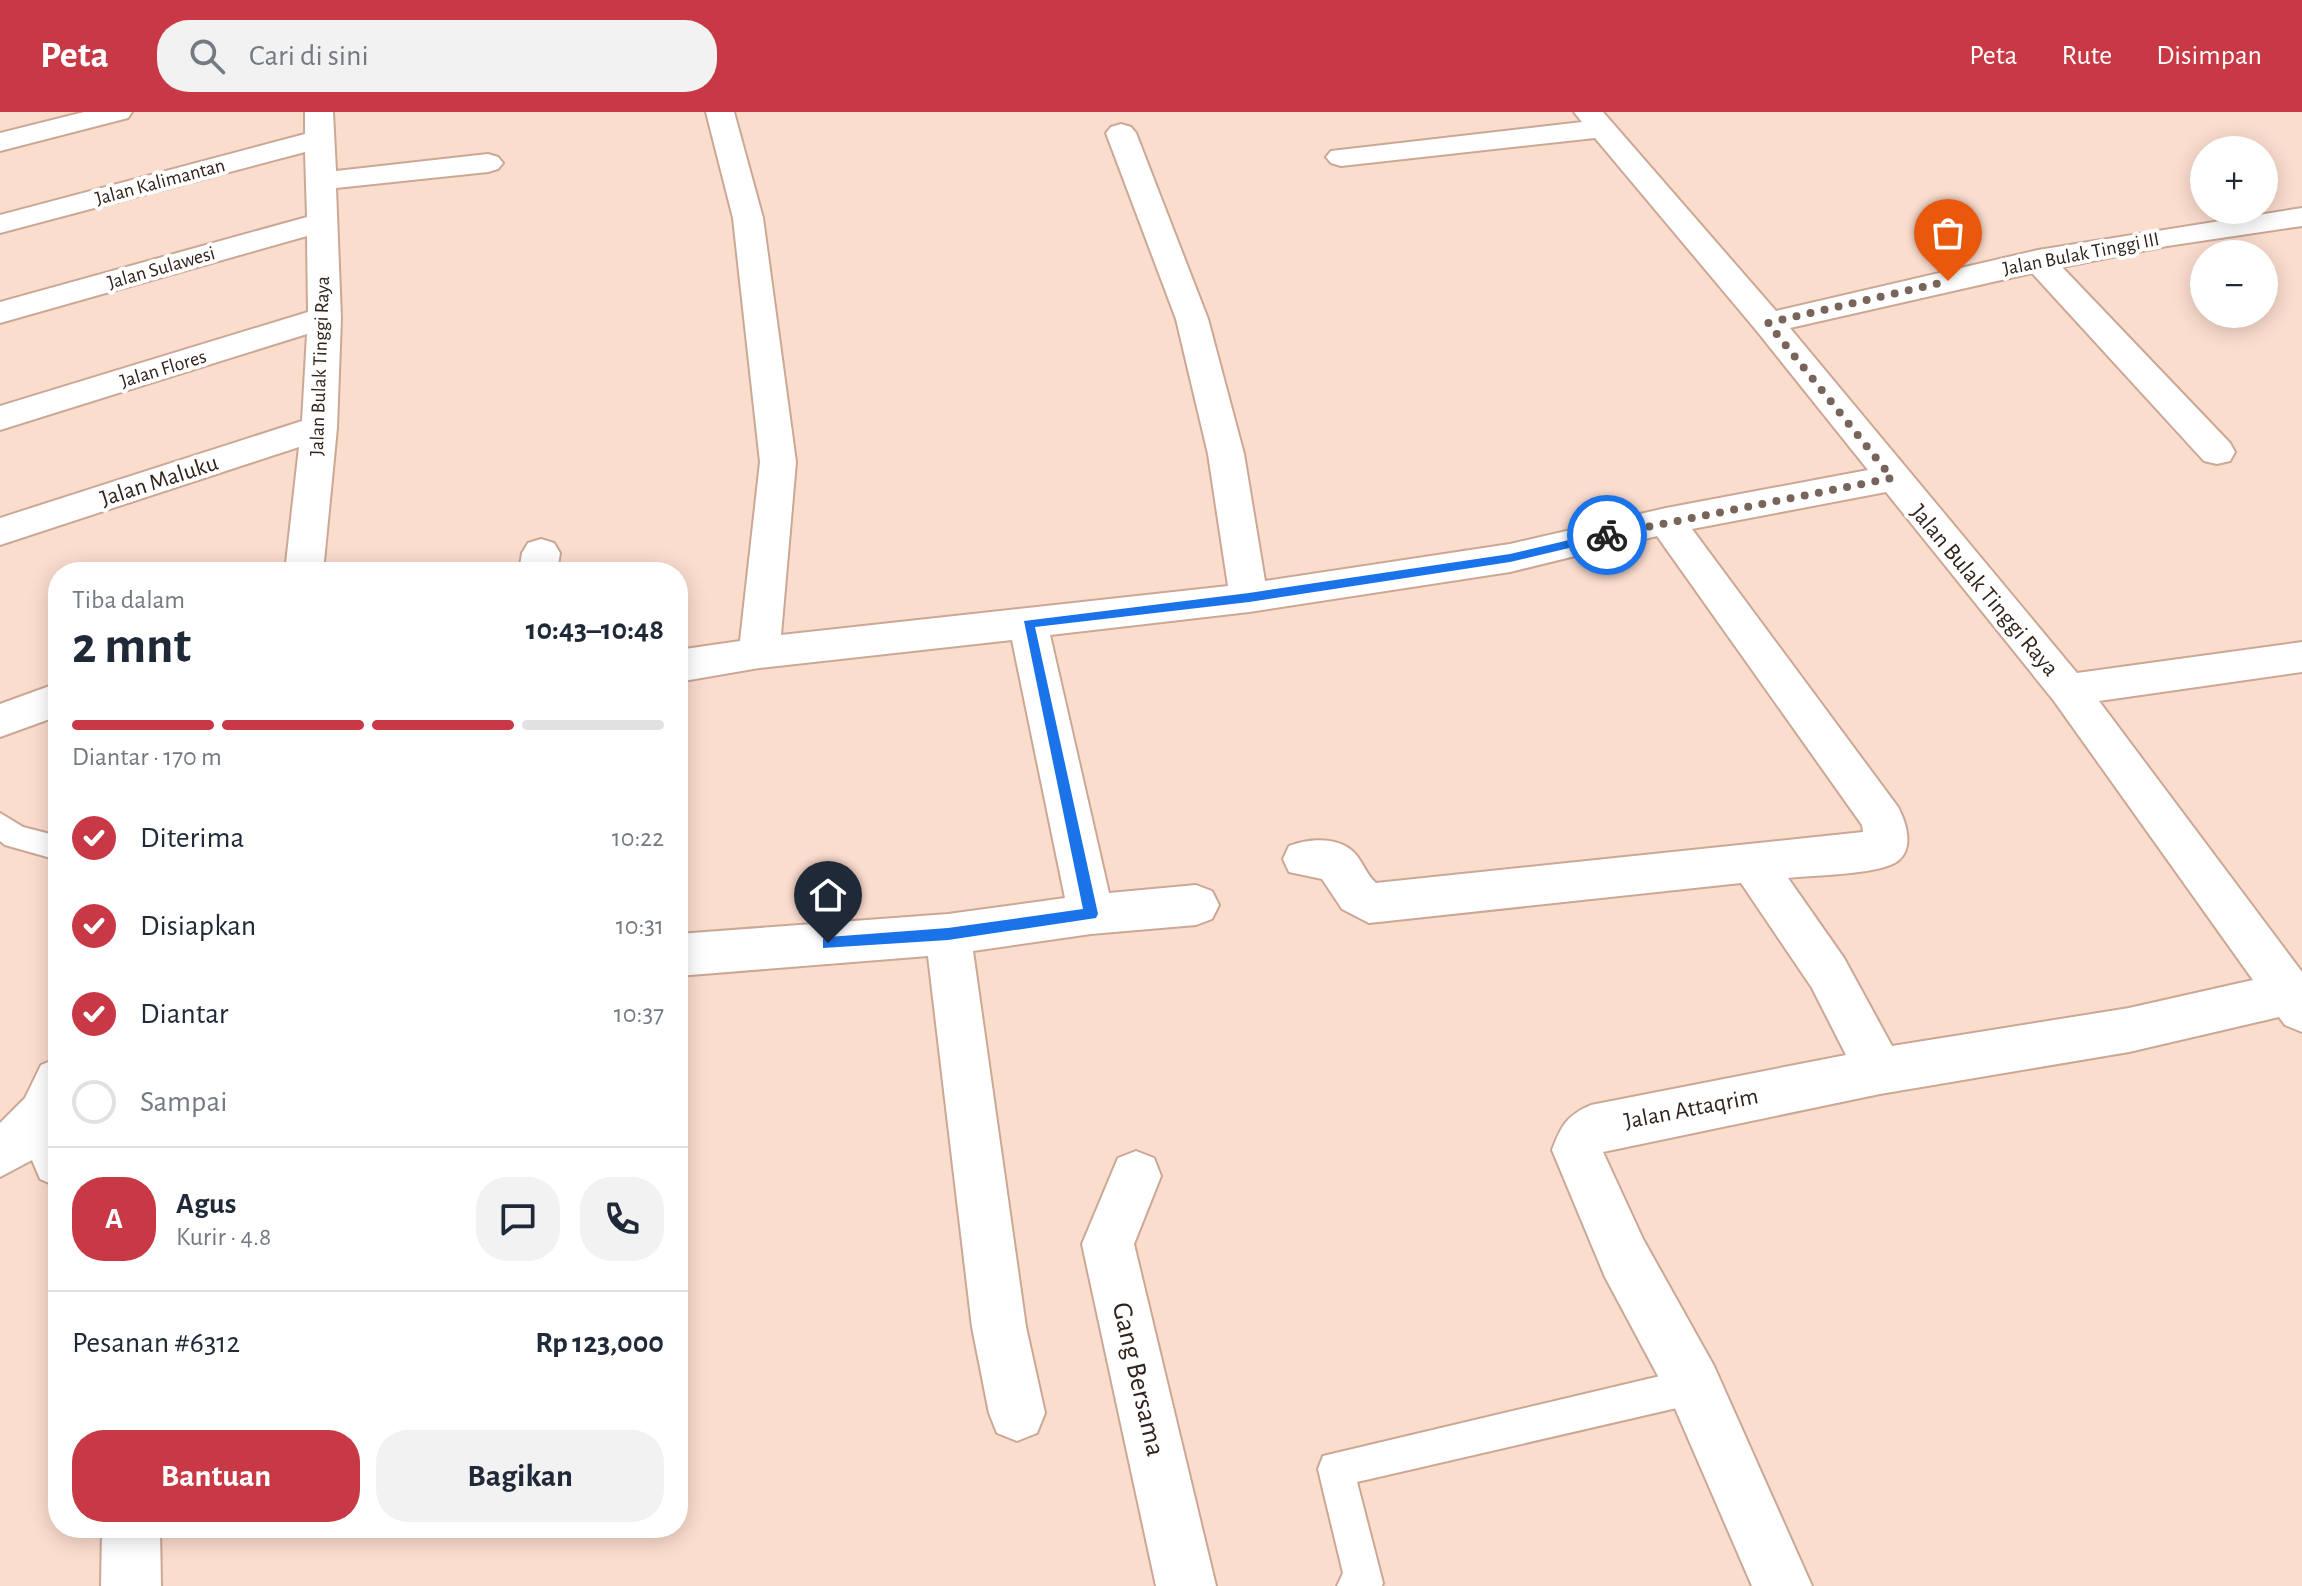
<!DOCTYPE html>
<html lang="id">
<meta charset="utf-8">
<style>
:root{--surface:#fff;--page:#f2f2f3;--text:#1f2937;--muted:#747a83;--line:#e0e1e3;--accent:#c93945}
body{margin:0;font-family:"Alegreya Sans",sans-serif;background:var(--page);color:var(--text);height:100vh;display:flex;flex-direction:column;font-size:30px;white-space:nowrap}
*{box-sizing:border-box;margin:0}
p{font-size:26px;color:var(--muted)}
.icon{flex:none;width:44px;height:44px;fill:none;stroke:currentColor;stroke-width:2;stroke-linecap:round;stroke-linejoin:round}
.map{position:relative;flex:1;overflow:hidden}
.drawer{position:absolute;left:48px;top:450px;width:640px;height:976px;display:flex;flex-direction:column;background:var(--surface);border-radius:32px;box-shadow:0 4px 20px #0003}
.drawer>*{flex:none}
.buttons{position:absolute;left:2190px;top:24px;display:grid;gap:16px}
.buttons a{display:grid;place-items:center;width:88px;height:88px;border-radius:50%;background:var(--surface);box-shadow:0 4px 20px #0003;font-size:40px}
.pin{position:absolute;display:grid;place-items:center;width:68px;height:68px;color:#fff;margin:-82px -34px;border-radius:50% 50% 50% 0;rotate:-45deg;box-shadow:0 0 8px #0007}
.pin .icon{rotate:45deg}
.courier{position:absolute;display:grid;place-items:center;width:80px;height:80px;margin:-40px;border:6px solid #1a73e8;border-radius:50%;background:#fff;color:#222;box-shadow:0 2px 10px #0007}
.head em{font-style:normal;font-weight:600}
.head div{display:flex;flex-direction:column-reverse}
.head{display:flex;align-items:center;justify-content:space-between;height:136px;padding:0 24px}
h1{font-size:52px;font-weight:600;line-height:60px}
.bar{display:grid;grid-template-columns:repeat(4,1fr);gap:12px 8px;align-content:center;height:96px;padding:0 24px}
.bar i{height:10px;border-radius:6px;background:var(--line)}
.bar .current{background:var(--accent)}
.bar p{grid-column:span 4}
.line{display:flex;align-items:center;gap:20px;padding:0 24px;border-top:2px solid var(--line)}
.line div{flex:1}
.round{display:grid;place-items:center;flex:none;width:84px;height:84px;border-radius:32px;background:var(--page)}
ol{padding:0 24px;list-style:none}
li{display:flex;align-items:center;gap:24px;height:88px}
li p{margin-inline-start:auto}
li .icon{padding:8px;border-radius:50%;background:var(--accent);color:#fff;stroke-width:4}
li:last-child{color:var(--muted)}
li i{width:44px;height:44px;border:4px solid var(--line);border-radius:50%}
.button{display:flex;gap:16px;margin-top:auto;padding:16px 24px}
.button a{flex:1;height:92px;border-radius:32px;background:var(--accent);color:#fff;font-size:32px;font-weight:600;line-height:92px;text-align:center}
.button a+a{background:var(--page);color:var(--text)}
header{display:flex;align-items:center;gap:48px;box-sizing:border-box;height:112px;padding:0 40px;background:var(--accent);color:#fff}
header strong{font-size:38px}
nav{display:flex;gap:44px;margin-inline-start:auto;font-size:28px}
.search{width:560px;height:72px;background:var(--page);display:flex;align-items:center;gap:20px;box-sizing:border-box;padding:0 28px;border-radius:32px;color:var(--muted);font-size:30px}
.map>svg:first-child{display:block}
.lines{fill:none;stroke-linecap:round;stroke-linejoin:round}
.service-casing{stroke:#cba795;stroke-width:4}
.minor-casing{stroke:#cba795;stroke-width:4}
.service{fill:#fff;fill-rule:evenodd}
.minor{fill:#fff;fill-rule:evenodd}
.route{fill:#1a73e8}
.done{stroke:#78645a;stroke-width:8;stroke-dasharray:0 14.4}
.labels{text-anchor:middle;stroke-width:8;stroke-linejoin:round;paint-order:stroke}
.far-street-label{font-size:20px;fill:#31231c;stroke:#fff}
.street-label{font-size:24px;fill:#31231c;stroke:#fff}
.near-street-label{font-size:28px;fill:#31231c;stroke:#fff}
</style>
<header>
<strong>Peta</strong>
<div class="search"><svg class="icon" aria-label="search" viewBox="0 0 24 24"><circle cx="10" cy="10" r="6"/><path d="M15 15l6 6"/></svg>Cari di sini</div>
<nav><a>Peta</a><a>Rute</a><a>Disimpan</a></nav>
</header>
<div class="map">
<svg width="2302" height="1474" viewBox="0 0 2302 1474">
<rect width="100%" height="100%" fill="#fbddce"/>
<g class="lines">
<defs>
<path id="service" d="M0 701 23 715 58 724V748L5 733 0 729Z
M1694 1256 1706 1262 1712 1274 1706 1286 1694 1292 1357 1370 1383 1471 1382 1474H1337L1343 1461 1318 1357 1323 1344Z"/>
<path id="minor" d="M84 0H132L128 6 0 39V21Z
M305 0H333L336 59 488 42 498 45 503 51 498 57 488 60 336 76 341 206 337 316 323 460H285L299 335 0 433V406L302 309 307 222 0 318V294L308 200 307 124 0 211V190L307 105 305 40 0 121V103L305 22Z
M706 0H734L763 106 796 350 781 523 1228 474 1208 342 1176 207 1106 21 1111 15 1121 12 1131 15 1136 21 1208 207 1244 342 1265 469 1510 432 1666 396 1868 358 1756 218 1595 26 1341 54 1331 51 1326 45 1331 39 1582 10 1574 0H1603L1776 199 2038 138 2302 96V114L2167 134 2062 155 2230 331 2235 340 2230 349 2217 352 2204 349 2032 161 1790 216 2077 561 2302 530V560L2099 589 2302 860V920L2285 913 2279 905 2129 940 1880 982 1603 1040 1643 1127 1714 1254 1812 1474H1752L1674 1294 1605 1165 1552 1038C1561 1014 1567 1003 1591 993L1846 943 1812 876 1741 771 1369 811 1342 797 1322 767 1289 760 1283 747 1289 734C1310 726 1342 724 1357 744 1364 753 1367 763 1376 771L1863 720 1862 713 1657 424 1510 460 1249 500 1050 523 1109 781 1196 773 1212 779 1219 793 1212 807 1196 813 1091 822 973 839 1026 1215 1045 1301 1037 1321 1017 1329 997 1321 989 1301 972 1215 928 844 678 864V822L948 802 1065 786 1012 528 759 556 678 570V538L740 529 760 350 733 106ZM1886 380 2054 589 2253 868 2129 896 1892 934 1844 846 1788 766C1813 763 1882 763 1899 748 1914 735 1906 710 1898 695L1692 417Z
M541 427 554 431 560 441 557 460H519L522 441 528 431Z
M58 571V604L0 625V592Z
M58 946V1075L40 1067 32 1048 0 1065V1011L25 986 41 953Z
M1136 1039 1154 1046 1161 1064 1134 1132 1216 1474H1156L1082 1132 1118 1046Z
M102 1416H160L161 1474H101Z"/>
</defs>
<use href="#service" class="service-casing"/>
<use href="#minor" class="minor-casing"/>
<use href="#service" class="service"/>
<use href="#minor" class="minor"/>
</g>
<path class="route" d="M1607 419 1611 420V426L1510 450 1249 490 1035 515 1098 802 1096 806 948 828 823 836V827L828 825 948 816 1083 797 1024 509 1249 481 1510 442Z"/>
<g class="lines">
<path class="done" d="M1607 423 1892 366 1768 211 1948 169"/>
</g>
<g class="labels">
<g class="far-street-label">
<text transform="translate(160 69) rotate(-15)" y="7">Jalan Kalimantan</text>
<text transform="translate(2081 141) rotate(-11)" y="7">Jalan Bulak Tinggi III</text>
<text transform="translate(161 155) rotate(-16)" y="7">Jalan Sulawesi</text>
<text transform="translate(319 254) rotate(-88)" y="7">Jalan Bulak Tinggi Raya</text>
<text transform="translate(163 256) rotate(-17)" y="7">Jalan Flores</text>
</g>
<g class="street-label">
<text transform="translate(159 368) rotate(-18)" y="8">Jalan Maluku</text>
<text transform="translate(1985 478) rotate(50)" y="8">Jalan Bulak Tinggi Raya</text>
<text transform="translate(1691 996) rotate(-11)" y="8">Jalan Attaqrim</text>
</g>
<g class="near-street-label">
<text transform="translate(1140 1267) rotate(77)" y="10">Gang Bersama</text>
</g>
</g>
</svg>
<div class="buttons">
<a>+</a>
<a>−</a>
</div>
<div class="pin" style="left:1948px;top:169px;background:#ea580c"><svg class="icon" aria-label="bag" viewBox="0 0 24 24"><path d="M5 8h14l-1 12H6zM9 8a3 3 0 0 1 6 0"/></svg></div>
<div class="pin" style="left:828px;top:831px;background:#1f2937"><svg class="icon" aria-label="home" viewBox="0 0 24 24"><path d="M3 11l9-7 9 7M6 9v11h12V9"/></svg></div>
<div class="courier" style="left:1607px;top:423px"><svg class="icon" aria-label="bike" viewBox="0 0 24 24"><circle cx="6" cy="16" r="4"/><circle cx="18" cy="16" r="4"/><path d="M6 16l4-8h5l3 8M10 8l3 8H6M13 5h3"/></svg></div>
<section class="drawer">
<div class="head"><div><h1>2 mnt</h1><p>Tiba dalam</p></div><em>10:43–10:48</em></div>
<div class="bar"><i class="current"></i><i class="current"></i><i class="current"></i><i></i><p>Diantar · 170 m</p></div>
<ol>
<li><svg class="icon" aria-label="check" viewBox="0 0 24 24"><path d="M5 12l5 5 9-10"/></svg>Diterima<p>10:22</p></li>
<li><svg class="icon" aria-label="check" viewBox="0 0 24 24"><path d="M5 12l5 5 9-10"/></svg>Disiapkan<p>10:31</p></li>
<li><svg class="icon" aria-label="check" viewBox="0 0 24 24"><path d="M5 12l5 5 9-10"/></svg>Diantar<p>10:37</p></li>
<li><i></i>Sampai</li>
</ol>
<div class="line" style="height:144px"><b class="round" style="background:var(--accent);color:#fff">A</b><div><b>Agus</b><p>Kurir · 4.8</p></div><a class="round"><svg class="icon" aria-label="chat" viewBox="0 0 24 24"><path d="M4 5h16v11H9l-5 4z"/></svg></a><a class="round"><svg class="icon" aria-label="phone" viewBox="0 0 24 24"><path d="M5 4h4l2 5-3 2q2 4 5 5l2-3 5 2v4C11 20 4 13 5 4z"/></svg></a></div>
<div class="line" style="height:104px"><div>Pesanan #6312</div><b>Rp 123,000</b></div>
<div class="button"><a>Bantuan</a><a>Bagikan</a></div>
</section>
</div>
